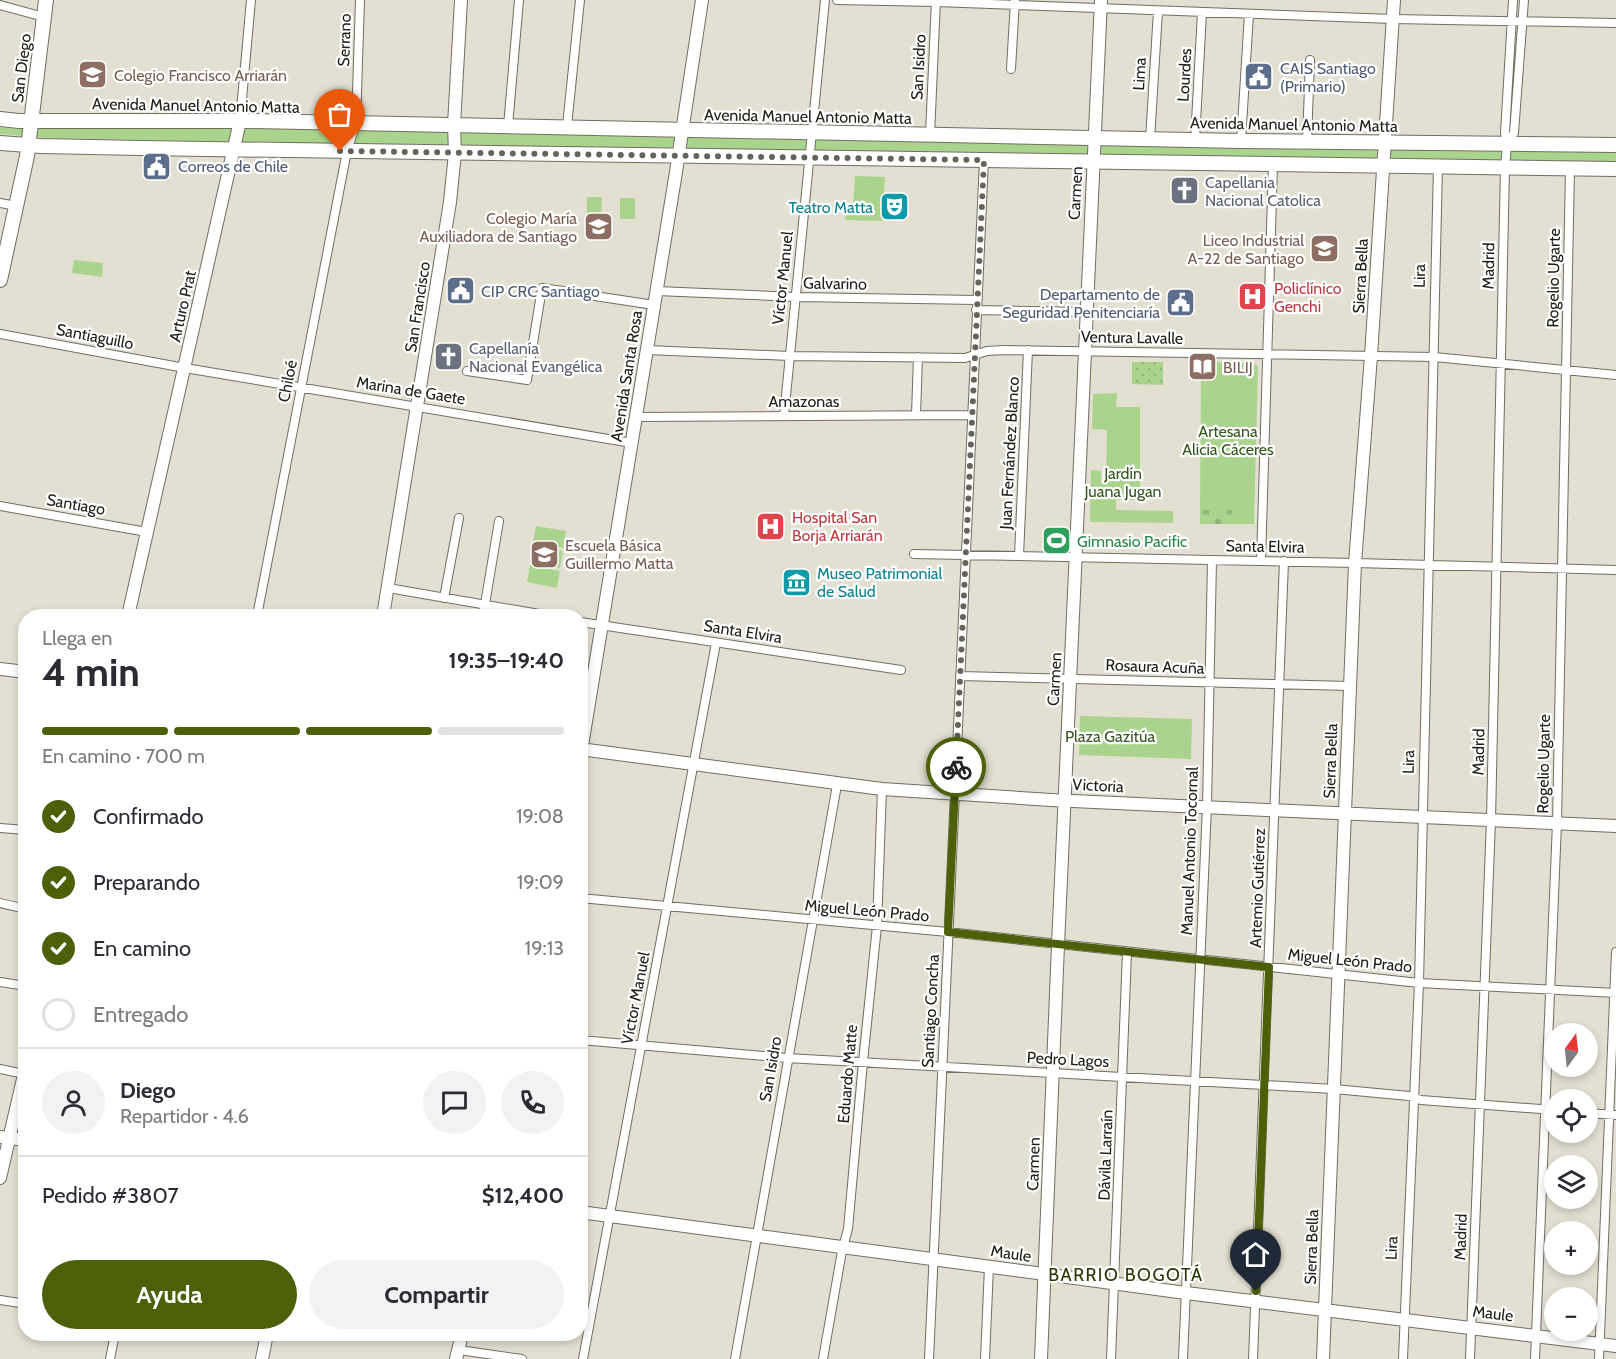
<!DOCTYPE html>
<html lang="es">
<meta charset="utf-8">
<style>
:root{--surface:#fff;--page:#f2f2f3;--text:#2b2b33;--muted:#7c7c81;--line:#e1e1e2;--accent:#4c6009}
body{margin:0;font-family:Cabin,sans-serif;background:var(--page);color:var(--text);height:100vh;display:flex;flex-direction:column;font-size:22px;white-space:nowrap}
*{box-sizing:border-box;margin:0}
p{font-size:20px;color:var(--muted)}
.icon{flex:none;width:33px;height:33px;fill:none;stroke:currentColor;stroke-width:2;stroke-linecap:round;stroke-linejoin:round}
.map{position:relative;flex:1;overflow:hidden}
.sheet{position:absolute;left:18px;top:609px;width:570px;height:732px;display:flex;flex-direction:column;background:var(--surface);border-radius:24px;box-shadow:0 3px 9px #0003}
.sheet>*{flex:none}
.needle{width:39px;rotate:15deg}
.fabs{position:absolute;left:1544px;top:1023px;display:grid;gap:12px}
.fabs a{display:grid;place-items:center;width:54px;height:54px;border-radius:50%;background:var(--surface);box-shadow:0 3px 9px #0003;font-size:30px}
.pin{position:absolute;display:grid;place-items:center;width:51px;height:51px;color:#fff;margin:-62px -26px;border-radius:50% 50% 50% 0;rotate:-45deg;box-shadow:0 0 6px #0007}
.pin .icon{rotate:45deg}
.courier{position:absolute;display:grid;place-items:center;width:60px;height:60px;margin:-30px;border:4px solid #4c6009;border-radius:50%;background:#fff;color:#222;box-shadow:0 2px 8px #0007}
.overview em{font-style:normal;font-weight:700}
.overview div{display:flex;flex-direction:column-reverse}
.overview{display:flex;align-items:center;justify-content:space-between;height:102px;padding:0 24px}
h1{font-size:39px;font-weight:700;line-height:45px}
.bar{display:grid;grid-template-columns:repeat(4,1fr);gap:9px 6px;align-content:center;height:72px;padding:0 24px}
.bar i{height:8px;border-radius:4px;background:var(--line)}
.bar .current{background:var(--accent)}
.bar p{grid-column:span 4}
.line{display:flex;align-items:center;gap:15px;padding:0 24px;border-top:2px solid var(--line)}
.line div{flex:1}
.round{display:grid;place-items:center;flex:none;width:63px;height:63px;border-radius:32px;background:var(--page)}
ol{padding:0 24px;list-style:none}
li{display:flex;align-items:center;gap:18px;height:66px}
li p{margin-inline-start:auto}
li .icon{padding:6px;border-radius:50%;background:var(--accent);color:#fff;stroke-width:4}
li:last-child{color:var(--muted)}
li i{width:33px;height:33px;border:3px solid var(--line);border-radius:50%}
.cta{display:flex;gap:12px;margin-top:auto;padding:12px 24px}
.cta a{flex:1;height:69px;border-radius:36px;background:var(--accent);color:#fff;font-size:24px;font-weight:700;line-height:69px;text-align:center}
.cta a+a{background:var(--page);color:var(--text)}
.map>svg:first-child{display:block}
.grass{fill:url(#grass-dots)}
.cemetery{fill:url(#cemetery-stones)}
.park{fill:#aad48e}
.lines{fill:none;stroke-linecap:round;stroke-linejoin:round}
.street-casing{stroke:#716e60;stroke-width:10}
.secondary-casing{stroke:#716e60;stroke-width:14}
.primary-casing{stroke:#716e60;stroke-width:16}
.street{stroke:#fff;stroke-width:8}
.secondary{stroke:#fff;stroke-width:12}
.primary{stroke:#fff;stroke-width:14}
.done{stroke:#65635a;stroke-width:6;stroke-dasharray:0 10.8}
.route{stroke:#4c6009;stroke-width:8}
.labels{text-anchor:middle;stroke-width:4.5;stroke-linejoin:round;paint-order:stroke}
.street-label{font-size:16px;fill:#21201a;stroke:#fff}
.service-label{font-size:16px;fill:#4e5e75;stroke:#fff;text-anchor:start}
.education-label{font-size:16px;fill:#785e54;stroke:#fff;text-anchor:start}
.worship-label{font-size:16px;fill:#5b616d;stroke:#fff;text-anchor:start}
.culture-label{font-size:16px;fill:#0d838f;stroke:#fff;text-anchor:end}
.health-label{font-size:16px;fill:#be3a42;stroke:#fff;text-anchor:start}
.park-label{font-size:16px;fill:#37561d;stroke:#fff}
.leisure-label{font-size:16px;fill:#27864d;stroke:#fff;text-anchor:start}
.neighbourhood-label{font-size:18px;letter-spacing:1.5px;fill:#293700;stroke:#fff}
</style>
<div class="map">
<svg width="1616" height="1359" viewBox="0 0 1616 1359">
<defs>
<pattern id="grass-dots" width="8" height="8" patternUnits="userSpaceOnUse" patternTransform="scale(1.5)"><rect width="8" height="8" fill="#aad48e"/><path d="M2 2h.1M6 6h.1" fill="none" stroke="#92b67a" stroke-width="1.8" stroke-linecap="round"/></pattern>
<pattern id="cemetery-stones" width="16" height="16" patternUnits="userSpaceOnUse" patternTransform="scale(1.5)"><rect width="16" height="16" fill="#aad48e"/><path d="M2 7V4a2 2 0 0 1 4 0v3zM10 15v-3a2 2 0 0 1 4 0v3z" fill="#92b67a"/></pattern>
</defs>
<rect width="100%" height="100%" fill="#e4e0d1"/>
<path class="grass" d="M1132 362H1163V385L1132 384Z"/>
<path class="cemetery" d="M1200 510H1232V524H1200Z"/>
<path class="park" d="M48 126 334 128 659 137 1616 151V163L660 151 46 138 0 134V127L16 129Z
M855 176 885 177 882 221 845 220 846 205H853Z
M587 197H602L601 218H587Z
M620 198H635V219H620Z
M74 260 103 263 102 277 72 273Z
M1213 362 1254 363 1258 367 1254 524H1232V510H1200L1201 371H1213Z
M1117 393 1116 407H1140V500H1116V510L1173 511V523L1090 522 1091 470 1101 471V483H1106L1107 430 1092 429 1093 394Z
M536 526 566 531 563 548 533 543Z
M533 546 563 551 560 568 530 563Z
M530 565 560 571 557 588 527 582Z
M1080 716 1192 719 1191 759 1079 755Z"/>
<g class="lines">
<defs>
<path id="street" d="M837 0 936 2 1393 19 1616 23
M0 5 44 17
M1011 69 1015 0
M240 121 251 0
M508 126 519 0
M567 126 580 0
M930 135 936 0
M1150 139 1158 11
M1195 140 1202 13
M1241 141 1249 14
M1307 141 1310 60
M1507 144 1514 133 1524 0
M0 203 16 206
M657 291 796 297 977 300
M976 310 1087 312
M0 334 185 368 632 443
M647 350 790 356 965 358 987 351 1004 350 1434 357 1616 375
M467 371 527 380 542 288 654 305
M916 415 918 357
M784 416 825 0
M636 417 972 415
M0 506 147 532
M914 554 1355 563 1616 570
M1019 556 1028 350
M1261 561 1273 164
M388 588 551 616
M444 598 459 518
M257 616 347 151 356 123 360 0
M483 616 499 521
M580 622 901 670
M960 676 1350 686
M0 828 26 830
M580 898 948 932 1419 983 1616 993
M0 903 26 909
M0 982 26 986
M580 1040 787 1058 1334 1089 1409 1096 1421 1100 1554 1110
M0 1069 24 1074
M1587 1113 1616 1115
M0 1300 26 1304
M459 1350 522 1359
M110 1359 115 1334
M583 1359 716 643
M735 1359 837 785
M823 1359 842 1251 848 1229 863 1062 877 926 882 789
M929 1359 984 160
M985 1359 989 1267
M1111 1359 1127 952
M1183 1359 1207 806 1212 560
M1253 1359 1284 561
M1403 1359 1419 983 1438 166
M1470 1359 1491 820 1505 168 1507 145 1505 133 1513 0
M1535 1359 1557 823 1570 169
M1599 1359 1616 952"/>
<path id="secondary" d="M128 616 240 121
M383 616 450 202 455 153 454 125 461 0
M0 669 26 672
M580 749 882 789 1051 800 1616 826
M580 758 676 172 702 0
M0 1137 26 1140
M0 1178 26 1066
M580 1212 1186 1293 1616 1346
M262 1359 267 1334
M456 1359 462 1334
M1041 1359 1058 945 1101 0
M1323 1359 1355 563 1371 356 1394 0"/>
<path id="primary" d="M0 119 19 121H248L1241 141 1616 145
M0 143 41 146 141 148 1616 169
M0 280 27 156 46 0"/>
</defs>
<use href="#street" class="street-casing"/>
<use href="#secondary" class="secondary-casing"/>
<use href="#primary" class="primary-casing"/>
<use href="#street" class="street"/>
<use href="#secondary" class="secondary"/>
<use href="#primary" class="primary"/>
</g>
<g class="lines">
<path class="done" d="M340 151 984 160 956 767"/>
<path class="route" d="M956 767 948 932 1269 967 1256 1291"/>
</g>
<defs>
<symbol id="school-square" viewBox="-11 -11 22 22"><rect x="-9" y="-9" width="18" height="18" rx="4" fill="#8d6e63" stroke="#fff"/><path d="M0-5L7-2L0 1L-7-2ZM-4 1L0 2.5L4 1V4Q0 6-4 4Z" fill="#fff"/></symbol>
<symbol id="civic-square" viewBox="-11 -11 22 22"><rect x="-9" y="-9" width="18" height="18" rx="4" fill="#5c6f8a" stroke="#fff"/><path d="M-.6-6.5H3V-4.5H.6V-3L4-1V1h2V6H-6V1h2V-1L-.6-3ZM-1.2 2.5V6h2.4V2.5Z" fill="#fff"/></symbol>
<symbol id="church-square" viewBox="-11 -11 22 22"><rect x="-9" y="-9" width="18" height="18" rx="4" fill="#6b7280" stroke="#fff"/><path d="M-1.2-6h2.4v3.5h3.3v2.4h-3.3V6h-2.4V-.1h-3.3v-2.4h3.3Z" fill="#fff"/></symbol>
<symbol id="theatre-square" viewBox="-11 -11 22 22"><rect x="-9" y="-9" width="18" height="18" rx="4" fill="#0f9aa8" stroke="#fff"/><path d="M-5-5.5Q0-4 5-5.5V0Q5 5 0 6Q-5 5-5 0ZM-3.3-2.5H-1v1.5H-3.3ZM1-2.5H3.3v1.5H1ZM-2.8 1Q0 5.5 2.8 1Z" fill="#fff"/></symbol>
<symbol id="hospital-square" viewBox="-11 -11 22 22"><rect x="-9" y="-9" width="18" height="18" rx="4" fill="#e0444e" stroke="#fff"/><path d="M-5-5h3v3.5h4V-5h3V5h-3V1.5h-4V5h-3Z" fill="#fff"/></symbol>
<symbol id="library-square" viewBox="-11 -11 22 22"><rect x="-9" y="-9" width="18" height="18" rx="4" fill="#8d6e63" stroke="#fff"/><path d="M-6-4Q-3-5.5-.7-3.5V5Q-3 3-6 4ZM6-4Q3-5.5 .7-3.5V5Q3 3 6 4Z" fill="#fff"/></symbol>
<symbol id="stadium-square" viewBox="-11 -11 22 22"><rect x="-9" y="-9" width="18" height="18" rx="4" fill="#2e9e5b" stroke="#fff"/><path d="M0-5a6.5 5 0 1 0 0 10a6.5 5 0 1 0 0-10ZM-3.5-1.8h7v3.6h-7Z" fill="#fff"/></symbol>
<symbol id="museum-square" viewBox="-11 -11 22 22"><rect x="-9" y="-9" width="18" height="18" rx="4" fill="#0f9aa8" stroke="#fff"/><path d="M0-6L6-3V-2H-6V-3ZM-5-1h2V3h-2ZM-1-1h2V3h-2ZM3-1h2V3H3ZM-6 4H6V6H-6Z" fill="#fff"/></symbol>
</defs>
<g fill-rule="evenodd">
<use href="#school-square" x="76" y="58" width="33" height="33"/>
<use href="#civic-square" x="1242" y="60" width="33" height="33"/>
<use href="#civic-square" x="140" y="150" width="33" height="33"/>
<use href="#church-square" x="1168" y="174" width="33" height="33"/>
<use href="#theatre-square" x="878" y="190" width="33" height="33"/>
<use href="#school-square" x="582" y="210" width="33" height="33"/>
<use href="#school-square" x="1308" y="232" width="33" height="33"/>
<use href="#civic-square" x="444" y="274" width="33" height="33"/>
<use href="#hospital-square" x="1236" y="280" width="33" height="33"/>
<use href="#civic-square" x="1164" y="286" width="33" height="33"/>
<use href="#church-square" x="432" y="340" width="33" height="33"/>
<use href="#library-square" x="1186" y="350" width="33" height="33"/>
<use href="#hospital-square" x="754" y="510" width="33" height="33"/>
<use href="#stadium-square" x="1040" y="524" width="33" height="33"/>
<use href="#school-square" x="528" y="538" width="33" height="33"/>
<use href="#museum-square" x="780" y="566" width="33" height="33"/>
</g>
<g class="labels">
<g class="street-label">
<text transform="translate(344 40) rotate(-88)" y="6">Serrano</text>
<text transform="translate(918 67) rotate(-87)" y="6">San Isidro</text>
<text transform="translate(21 68) rotate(-83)" y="6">San Diego</text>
<text transform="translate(1139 74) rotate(-87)" y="6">Lima</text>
<text transform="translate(1184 75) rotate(-87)" y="6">Lourdes</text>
<text transform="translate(196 105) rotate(1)" y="6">Avenida Manuel Antonio Matta</text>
<text transform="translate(808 116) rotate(1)" y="6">Avenida Manuel Antonio Matta</text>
<text transform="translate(1294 124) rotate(1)" y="6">Avenida Manuel Antonio Matta</text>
<text transform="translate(1075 193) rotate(-87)" y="6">Carmen</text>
<text transform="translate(1488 266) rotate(-89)" y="6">Madrid</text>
<text transform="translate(1360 276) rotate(-87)" y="6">Sierra Bella</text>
<text transform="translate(1419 276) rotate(-89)" y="6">Lira</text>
<text transform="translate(782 278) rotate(-84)" y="6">Víctor Manuel</text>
<text transform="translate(1553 278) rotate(-89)" y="6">Rogelio Ugarte</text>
<text transform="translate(835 283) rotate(1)" y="6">Galvarino</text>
<text transform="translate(182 306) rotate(-77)" y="6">Arturo Prat</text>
<text transform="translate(417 307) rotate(-81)" y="6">San Francisco</text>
<text transform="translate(95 336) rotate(11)" y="6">Santiaguillo</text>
<text transform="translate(1132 337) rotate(1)" y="6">Ventura Lavalle</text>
<text transform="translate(626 376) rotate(-81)" y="6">Avenida Santa Rosa</text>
<text transform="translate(287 381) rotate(-79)" y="6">Chiloé</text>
<text transform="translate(411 390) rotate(9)" y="6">Marina de Gaete</text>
<text x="804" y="407">Amazonas</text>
<text transform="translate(1009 453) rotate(-87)" y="6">Juan Fernández Blanco</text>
<text transform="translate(76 504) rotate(10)" y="6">Santiago</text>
<text transform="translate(1265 546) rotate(1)" y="6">Santa Elvira</text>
<text transform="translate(743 631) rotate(9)" y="6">Santa Elvira</text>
<text transform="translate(1155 666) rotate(2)" y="6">Rosaura Acuña</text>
<text transform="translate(1054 679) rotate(-87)" y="6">Carmen</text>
<text transform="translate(1478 752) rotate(-89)" y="6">Madrid</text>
<text transform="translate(1330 761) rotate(-88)" y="6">Sierra Bella</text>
<text transform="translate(1408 762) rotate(-89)" y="6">Lira</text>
<text transform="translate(1543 764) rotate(-89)" y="6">Rogelio Ugarte</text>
<text transform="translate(1098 785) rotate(3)" y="6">Victoria</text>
<text transform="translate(1189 851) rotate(-88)" y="6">Manuel Antonio Tocornal</text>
<text transform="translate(1257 888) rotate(-88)" y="6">Artemio Gutiérrez</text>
<text transform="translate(867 910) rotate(5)" y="6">Miguel León Prado</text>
<text transform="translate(1350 960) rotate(6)" y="6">Miguel León Prado</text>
<text transform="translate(635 998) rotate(-79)" y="6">Víctor Manuel</text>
<text transform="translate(930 1011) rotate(-87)" y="6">Santiago Concha</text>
<text transform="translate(1068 1059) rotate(3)" y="6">Pedro Lagos</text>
<text transform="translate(770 1069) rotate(-80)" y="6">San Isidro</text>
<text transform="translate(847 1074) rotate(-85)" y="6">Eduardo Matte</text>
<text transform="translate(1105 1155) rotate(-88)" y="6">Dávila Larraín</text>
<text transform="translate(1033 1164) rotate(-88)" y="6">Carmen</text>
<text transform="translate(1460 1237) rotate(-88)" y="6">Madrid</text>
<text transform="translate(1311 1247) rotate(-88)" y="6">Sierra Bella</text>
<text transform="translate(1391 1248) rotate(-88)" y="6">Lira</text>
<text transform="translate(1011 1253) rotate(8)" y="6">Maule</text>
<text transform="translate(1493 1313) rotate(7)" y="6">Maule</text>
</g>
<g class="service-label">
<text x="1280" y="74">CAIS Santiago<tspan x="1280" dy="18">(Primario)</tspan></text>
<text x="178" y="172">Correos de Chile</text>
<text x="481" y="297">CIP CRC Santiago</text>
<text x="1160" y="300" text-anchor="end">Departamento de<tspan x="1160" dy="18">Seguridad Penitenciaría</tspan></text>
</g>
<g class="education-label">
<text x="114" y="81">Colegio Francisco Arriarán</text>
<text x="577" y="224" text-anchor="end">Colegio María<tspan x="577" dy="18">Auxiliadora de Santiago</tspan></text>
<text x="1304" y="246" text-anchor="end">Liceo Industrial<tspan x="1304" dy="18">A-22 de Santiago</tspan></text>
<text x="1223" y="373">BILIJ</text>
<text x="565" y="551">Escuela Básica<tspan x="565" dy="18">Guillermo Matta</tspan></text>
</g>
<g class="worship-label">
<text x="1205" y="188">Capellania<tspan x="1205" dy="18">Nacional Catolica</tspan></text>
<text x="469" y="354">Capellanía<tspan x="469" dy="18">Nacional Evangélica</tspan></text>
</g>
<g class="culture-label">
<text x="873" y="213">Teatro Matta</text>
<text x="817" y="579" text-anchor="start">Museo Patrimonial<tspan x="817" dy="18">de Salud</tspan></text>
</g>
<g class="health-label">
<text x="1274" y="294">Policlínico<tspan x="1274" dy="18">Genchi</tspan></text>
<text x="792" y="523">Hospital San<tspan x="792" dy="18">Borja Arriarán</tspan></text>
</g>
<g class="park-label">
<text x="1228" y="437">Artesana<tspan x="1228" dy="18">Alicia Cáceres</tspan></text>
<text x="1123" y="479">Jardín<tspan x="1123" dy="18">Juana Jugan</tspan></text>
<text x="1110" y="742">Plaza Gazitúa</text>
</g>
<g class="leisure-label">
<text x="1077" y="547">Gimnasio Pacific</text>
</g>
<g class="neighbourhood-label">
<text x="1126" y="1281">BARRIO BOGOTÁ</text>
</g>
</g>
</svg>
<div class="fabs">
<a><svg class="needle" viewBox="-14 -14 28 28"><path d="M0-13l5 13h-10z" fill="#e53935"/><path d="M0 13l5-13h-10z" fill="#7c7c81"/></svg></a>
<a><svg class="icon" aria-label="locate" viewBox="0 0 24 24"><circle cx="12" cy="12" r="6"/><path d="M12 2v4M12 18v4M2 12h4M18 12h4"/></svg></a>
<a><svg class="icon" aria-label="layers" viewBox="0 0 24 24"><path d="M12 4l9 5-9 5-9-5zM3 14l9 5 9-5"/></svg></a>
<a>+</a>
<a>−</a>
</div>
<div class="pin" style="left:340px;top:151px;background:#ea580c"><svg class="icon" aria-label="bag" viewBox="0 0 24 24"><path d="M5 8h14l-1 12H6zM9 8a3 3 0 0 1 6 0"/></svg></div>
<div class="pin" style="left:1256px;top:1291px;background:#1f2937"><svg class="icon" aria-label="home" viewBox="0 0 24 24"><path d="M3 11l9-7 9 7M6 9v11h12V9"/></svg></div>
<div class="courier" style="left:956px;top:767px"><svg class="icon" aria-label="bike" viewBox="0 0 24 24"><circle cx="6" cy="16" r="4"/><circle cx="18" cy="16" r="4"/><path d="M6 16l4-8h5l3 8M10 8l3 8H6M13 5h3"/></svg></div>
<section class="sheet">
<div class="overview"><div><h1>4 min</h1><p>Llega en</p></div><em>19:35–19:40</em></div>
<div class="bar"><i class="current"></i><i class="current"></i><i class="current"></i><i></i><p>En camino · 700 m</p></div>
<ol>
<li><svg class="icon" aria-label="check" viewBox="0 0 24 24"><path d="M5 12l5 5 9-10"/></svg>Confirmado<p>19:08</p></li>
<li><svg class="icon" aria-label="check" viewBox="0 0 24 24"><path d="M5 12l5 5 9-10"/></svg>Preparando<p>19:09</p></li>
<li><svg class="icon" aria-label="check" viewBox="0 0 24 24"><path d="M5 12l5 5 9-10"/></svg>En camino<p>19:13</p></li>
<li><i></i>Entregado</li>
</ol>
<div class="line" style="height:108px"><a class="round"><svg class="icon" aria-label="person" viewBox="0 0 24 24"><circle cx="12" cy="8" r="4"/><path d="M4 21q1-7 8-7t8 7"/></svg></a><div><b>Diego</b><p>Repartidor · 4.6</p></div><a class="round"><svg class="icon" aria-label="chat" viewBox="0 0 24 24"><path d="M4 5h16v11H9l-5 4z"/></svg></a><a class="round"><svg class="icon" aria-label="phone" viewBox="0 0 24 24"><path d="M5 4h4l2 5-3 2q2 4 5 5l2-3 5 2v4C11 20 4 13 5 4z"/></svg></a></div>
<div class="line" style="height:78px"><div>Pedido #3807</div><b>$12,400</b></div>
<div class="cta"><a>Ayuda</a><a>Compartir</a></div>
</section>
</div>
